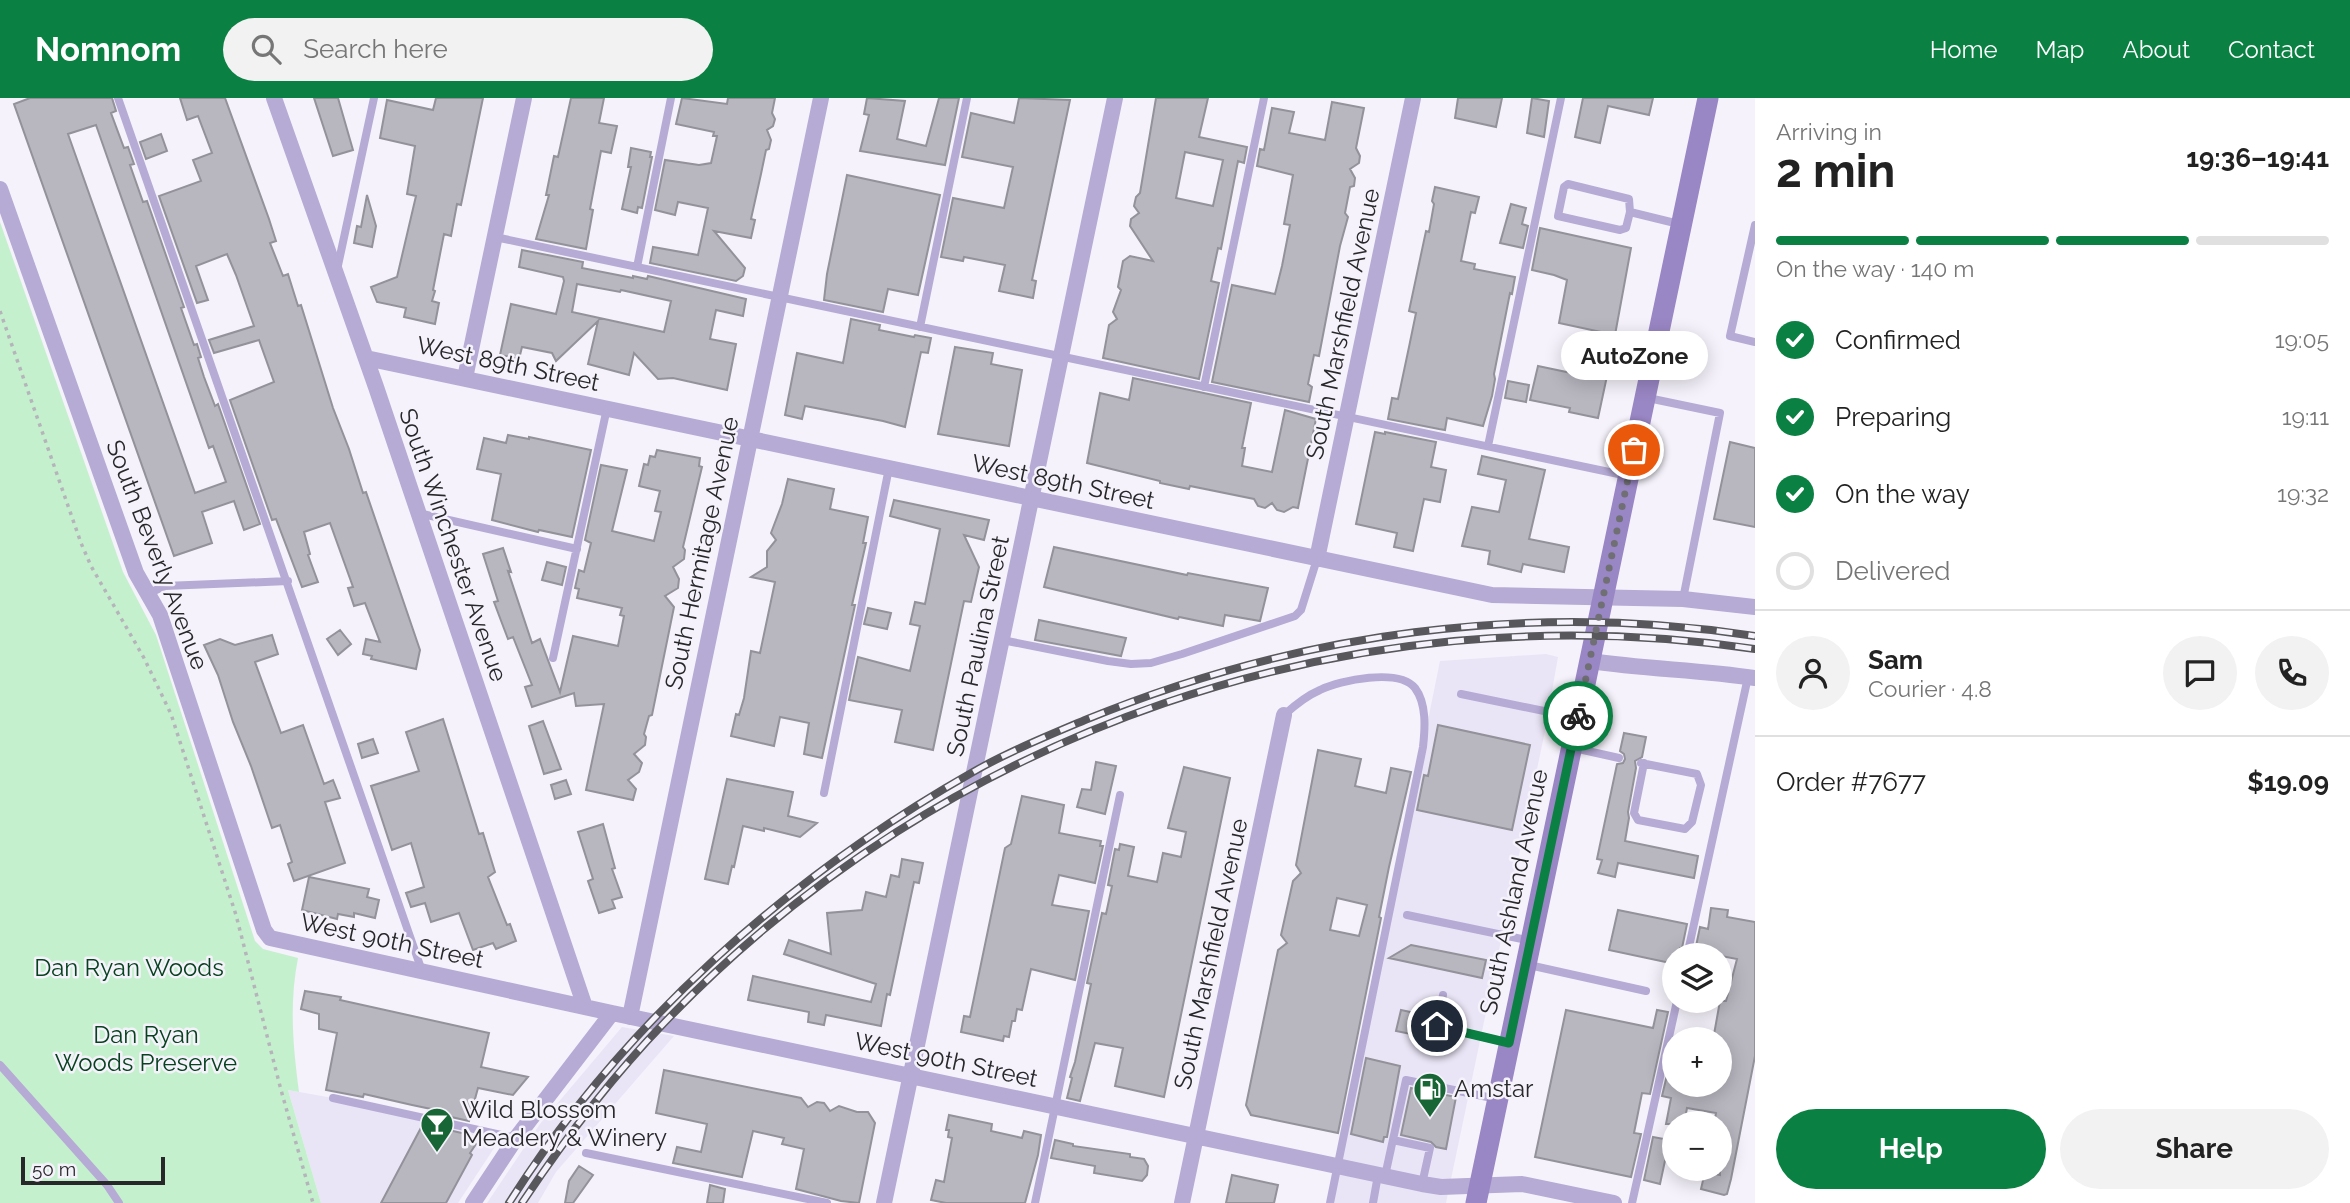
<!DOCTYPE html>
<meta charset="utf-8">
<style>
:root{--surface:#fff;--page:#f2f2f2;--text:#222;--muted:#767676;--line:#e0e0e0;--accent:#0b8043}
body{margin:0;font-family:Raleway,sans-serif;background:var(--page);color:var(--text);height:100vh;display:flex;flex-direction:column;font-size:26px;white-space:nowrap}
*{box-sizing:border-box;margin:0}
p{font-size:23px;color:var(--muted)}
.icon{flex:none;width:38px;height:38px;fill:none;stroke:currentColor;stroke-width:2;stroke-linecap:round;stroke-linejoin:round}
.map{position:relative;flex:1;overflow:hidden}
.side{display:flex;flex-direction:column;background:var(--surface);width:595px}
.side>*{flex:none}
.controls{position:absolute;left:1662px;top:845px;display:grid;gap:14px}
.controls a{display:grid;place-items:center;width:70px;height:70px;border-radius:50%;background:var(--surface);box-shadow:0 4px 18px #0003;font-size:35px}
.scale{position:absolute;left:21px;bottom:18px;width:144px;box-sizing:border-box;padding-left:7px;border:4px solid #28282b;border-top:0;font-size:19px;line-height:24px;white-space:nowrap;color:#28282b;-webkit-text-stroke:5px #f5f2fb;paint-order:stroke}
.pin{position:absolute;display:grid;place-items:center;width:60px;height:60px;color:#fff;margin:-30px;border:4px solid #fff;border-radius:50%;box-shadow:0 2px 7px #0007}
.courier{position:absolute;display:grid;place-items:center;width:70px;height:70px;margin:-35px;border:5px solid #0b8043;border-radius:50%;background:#fff;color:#222;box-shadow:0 2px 9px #0007}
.bubble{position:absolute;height:49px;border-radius:24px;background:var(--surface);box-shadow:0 4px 18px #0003;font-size:23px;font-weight:700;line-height:49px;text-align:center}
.summary em{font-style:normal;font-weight:700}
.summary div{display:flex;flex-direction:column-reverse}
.summary{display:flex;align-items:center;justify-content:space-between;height:119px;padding:0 21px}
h1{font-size:46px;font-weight:700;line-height:52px}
.bar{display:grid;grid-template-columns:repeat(4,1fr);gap:10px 7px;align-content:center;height:84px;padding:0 21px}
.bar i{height:9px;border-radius:5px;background:var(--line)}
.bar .on{background:var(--accent)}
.bar p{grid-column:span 4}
.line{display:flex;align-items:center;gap:18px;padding:0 21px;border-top:2px solid var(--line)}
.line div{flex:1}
.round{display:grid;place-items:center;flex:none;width:74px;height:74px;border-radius:37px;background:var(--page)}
ol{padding:0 21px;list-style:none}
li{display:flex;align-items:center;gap:21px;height:77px}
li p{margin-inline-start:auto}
li .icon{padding:7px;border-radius:50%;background:var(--accent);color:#fff;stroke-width:4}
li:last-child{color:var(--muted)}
li i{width:38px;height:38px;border:4px solid var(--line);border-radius:50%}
.action{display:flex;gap:14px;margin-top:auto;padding:14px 21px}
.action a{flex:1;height:80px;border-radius:42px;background:var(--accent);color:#fff;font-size:28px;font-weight:700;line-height:80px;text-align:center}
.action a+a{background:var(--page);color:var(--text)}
header{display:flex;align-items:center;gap:42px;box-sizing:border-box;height:98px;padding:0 35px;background:var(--accent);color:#fff}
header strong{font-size:33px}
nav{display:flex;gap:38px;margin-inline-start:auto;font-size:24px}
.search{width:490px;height:63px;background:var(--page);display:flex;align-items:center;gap:18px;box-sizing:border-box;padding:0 24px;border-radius:38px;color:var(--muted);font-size:26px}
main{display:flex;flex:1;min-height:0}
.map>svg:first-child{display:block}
.built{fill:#eae5f6}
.green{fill:#c5f0ce}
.building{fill:#b8b6bf;stroke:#939199;stroke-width:2;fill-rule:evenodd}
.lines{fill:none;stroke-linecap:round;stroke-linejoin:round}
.path{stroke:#b6b4bb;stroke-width:3.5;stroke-dasharray:3.5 5;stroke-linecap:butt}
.lane{stroke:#b6abd5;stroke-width:8}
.street{stroke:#b6abd5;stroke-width:16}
.secondary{stroke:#9986c4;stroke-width:21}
.rail-casing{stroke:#58585c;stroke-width:8}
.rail{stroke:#f5f2fb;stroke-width:5;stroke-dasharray:16;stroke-linecap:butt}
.done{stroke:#706f74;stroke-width:7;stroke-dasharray:0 12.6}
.route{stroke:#0b8043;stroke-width:9}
.labels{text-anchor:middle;stroke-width:5;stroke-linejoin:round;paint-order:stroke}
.street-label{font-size:24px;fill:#28282b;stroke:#f5f2fb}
.park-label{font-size:24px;fill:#06421e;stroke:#f5f2fb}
.poi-label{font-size:24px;fill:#28282b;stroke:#f5f2fb;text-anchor:start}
</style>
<header>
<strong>Nomnom</strong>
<div class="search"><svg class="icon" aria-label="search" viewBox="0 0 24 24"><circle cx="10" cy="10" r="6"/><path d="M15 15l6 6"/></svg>Search here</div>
<nav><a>Home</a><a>Map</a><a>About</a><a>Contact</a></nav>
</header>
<main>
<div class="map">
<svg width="1755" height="1105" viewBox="0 0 1755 1105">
<rect width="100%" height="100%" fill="#f5f2fb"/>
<path class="built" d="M1546 556 1558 559 1545 633 1446 1105H1330L1440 563Z
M622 929 674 938 556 1074 538 1105H487L540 1026Z
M288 992 333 1000 502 1038 458 1105H321Z"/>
<path class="green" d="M0 124 123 474 156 537 255 843 263 851 298 860C289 906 293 948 299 994L288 992 321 1105H0Z"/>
<path class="building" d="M30 0H112L116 13 111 15 124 50 128 49 134 66 130 67 143 104 147 103 184 209 181 210 194 247 197 246 201 259 198 260 204 279 215 308 218 306 260 426 244 432 234 403 202 414 212 445 174 458 14 6ZM96 27 209 350 213 348 226 384 195 395 68 36Z
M180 0H225L269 121 276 143 270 145 283 178 288 176 298 208 301 207 333 310 349 351 363 395 366 394 420 552 416 571 371 561 372 558 363 556 366 541 380 544 365 505 354 508 348 490 353 489 330 425 304 434 310 456 308 457 318 484 302 489 276 421 272 422 230 302 274 284 259 242 214 255 209 242 254 228 236 177 227 156 196 168 208 202 197 205 159 98 201 83 193 62 212 55 198 18 187 22Z
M314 0H338L353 52 333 58Z
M436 0H483L461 107 457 106 451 138 444 136 433 192 435 193 432 203 439 205 435 226 404 219 406 210 377 204 371 189 397 179 416 98 407 96 415 48 380 40 387 2 433 12Z
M571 0H604L599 25 617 28 611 55 601 53 590 111 593 112 586 151 536 141 549 97H546L554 58 558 59Z
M682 0 727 6 728 0H775L772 15 775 21 773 28 767 32 771 42 769 51 766 52 761 76 751 121 755 122 751 140 714 133 745 170 743 178 736 183 650 165 653 149 698 157 708 110 678 104 675 117 655 112 665 62 699 67 711 65 717 38H713L714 34 676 26Z
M867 0 905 3 897 41 926 48 939 0H959L945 67 860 53 869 17 864 16Z
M1019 0 1070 2 1032 182 1036 183 1033 200 999 193 1005 167 964 159 963 163 941 159 953 100 1004 110 1013 69 962 59 971 15 1014 25Z
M1156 0H1208L1199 39 1247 49 1244 65 1238 63 1221 151 1218 150 1211 183 1219 185 1199 281 1103 260 1109 227 1117 221 1113 214 1121 192 1118 189 1123 163 1130 158 1153 163 1130 128 1131 121 1139 115 1134 108 1136 99 1140 95ZM1185 54 1223 62 1213 108 1176 100Z
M1458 0H1502L1496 29 1455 20Z
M1532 0 1549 3 1544 39 1527 35Z
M1583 0H1653L1649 17 1608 8 1600 45 1575 39Z
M1332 4 1364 10 1356 50 1360 58 1359 65 1350 71 1355 80 1354 88 1350 89 1345 115 1348 119 1340 148 1319 258 1314 257 1308 286 1312 289 1309 304 1212 284 1232 187 1275 196 1282 168 1290 127 1284 126 1293 77 1257 68 1260 51 1264 52 1272 10 1294 14 1289 35 1325 42Z
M161 36 167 53 146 61 140 44Z
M631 50 651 54 650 59H652L642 110 638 109 637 115 622 111 631 69H628Z
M847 77 940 97 918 197 888 191 883 214 824 202 827 176Z
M1435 89 1479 99 1475 115 1471 114 1461 163 1475 166 1474 171 1515 179 1512 196 1510 195 1494 276 1495 281 1492 298 1483 328 1447 320 1445 332 1439 331 1388 321 1392 300 1398 301 1409 249 1416 215 1409 213 1426 133 1429 134 1434 106 1432 103Z
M367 97 376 128 372 149 354 145 357 128 361 129Z
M1511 106 1526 110 1522 126 1528 128 1523 150 1500 145Z
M1540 130 1631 150 1615 237 1559 225 1567 182 1554 177 1532 172Z
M522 152 583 164 582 170 633 180V178L647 181 648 178 746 201 743 218 716 212 710 241 736 246 727 292 673 280 658 281 634 255 629 277 588 266 598 223 556 263 552 255 522 249 519 261 500 257 511 206 556 216 564 183 563 179 519 169ZM577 186 620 194 621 192 671 203 664 234 572 214Z
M851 221 880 227 879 232 914 239 915 237 931 240 928 255 921 254 905 329 883 323 805 308 802 321 785 317 797 255 843 265Z
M955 249 993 255 991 266 1022 272 1009 348 938 336Z
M1538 268 1576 276 1577 272 1607 278 1598 320 1569 314 1570 310 1530 302Z
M1133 280 1251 305 1242 350H1245L1242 368 1272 374 1285 312 1316 321 1298 410 1293 409 1284 414 1277 412 1272 405 1265 410 1258 408 1254 401 1190 388 1189 391 1160 385V383L1087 365 1100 295 1129 302Z
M1508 283 1529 287 1526 304 1505 300Z
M1375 334 1385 336V334L1436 344 1431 369 1446 372 1440 404 1424 401 1413 453 1394 449 1397 435 1356 426Z
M508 337 529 341V339L591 352 572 439 539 432 538 434 492 422 501 376 477 371 484 340 506 345Z
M1730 344 1755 350V429L1714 421Z
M657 352 700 360 699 368 702 369 683 449 685 452 684 461 673 469 679 481 678 490 665 498 674 509 652 617 649 618 644 636 646 639 645 647 634 656 642 665 639 674 628 682 636 691 633 702 586 692 604 606 576 608 574 595 532 609 525 589 532 587 513 539 508 541 500 520 494 504 498 503 483 456 503 450 511 474 508 473 532 545 540 541 560 594 573 538 618 548 624 518 620 517 622 510 577 500 579 491 575 490 579 472 584 474 591 445 585 442 601 367 627 372 612 433 654 443 661 414 655 413 660 393 639 388 644 366 648 367 650 358 655 359Z
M1482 358 1545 372 1529 441 1569 449 1564 474 1523 466 1521 474 1488 466 1490 453 1462 448 1472 409 1499 414 1506 382 1478 376Z
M788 381 834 391 830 411 868 419 863 445H866L852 507H855L822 660 804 656 809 625 780 619 774 648 731 638 736 616 739 617 744 600 751 553 760 555 775 484 751 479 767 469V453L776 442 771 435 782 406Z
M894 402 989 422 984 442 964 437 979 469 971 504 964 503 933 652 895 644 902 612 849 602 858 559 910 573 920 528 910 526 915 504 925 506 940 431 890 418Z
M1054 449 1187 477 1188 475 1268 490 1260 523 1225 517 1223 528 1179 519 1178 521 1044 489Z
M547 464 566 469 562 487 542 482Z
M868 510 891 515 887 531 864 526Z
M1039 522 1126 540 1121 558 1035 542Z
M340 532 351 546 338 557 327 541Z
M272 537 278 556 255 564 281 635 303 627 324 686 333 682 340 700 325 704 345 765 294 783 288 766 292 764 280 727 272 730 251 668 233 624 218 577 204 547 220 541 235 547Z
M443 621 479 736 483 735 495 774 488 779 507 827 510 826 516 843 496 851 493 845 473 852 459 815 431 824 425 805 411 809 406 795 424 789 411 745 392 752 371 688 419 673 406 634Z
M543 623 561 671 544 676 529 628Z
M1438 627 1530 647 1512 732 1417 712 1424 677 1428 678Z
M1624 635 1646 639 1642 659 1635 663 1636 670 1628 714 1629 720 1625 743 1698 758 1694 780 1618 765 1615 779 1598 775 1602 762 1597 761 1617 666 1623 665 1625 661 1624 656 1620 653Z
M373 641 378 655 362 660 358 646Z
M1318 652 1361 661 1355 688 1386 695 1391 670 1411 674 1389 769 1379 819 1381 820 1338 1035 1251 1017 1246 1007 1278 852 1287 845 1281 837 1293 783 1301 775 1296 767ZM1337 800 1367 807 1359 838 1330 832Z
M1096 664 1116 668 1105 716 1077 709 1082 691 1091 692Z
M1184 669 1230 680 1164 999 1115 988 1123 950 1095 945 1080 1003 1067 1000 1072 980 1070 979 1075 964 1091 886 1087 885 1102 815 1106 816 1112 788 1108 787 1115 751 1119 752 1120 746 1134 749 1128 778 1157 784 1163 755 1181 759 1186 734 1168 730Z
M727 681 793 694 788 718 817 725 800 739 764 730V733L743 728 734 769 732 768 728 786 705 781Z
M566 682 571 696 555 701 551 687Z
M1022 698 1064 707 1059 735 1101 743 1100 748H1103L1095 785 1059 777 1052 807 1089 813 1075 882 1031 871 1022 912 1017 911 1015 923H1012L1009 939 1004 938 1003 943 961 934 964 918 970 919 1005 750 1011 746Z
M603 726 615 770 612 771 622 799 612 802 615 810 599 815 588 783 593 781 578 734Z
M902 761 923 765 919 785 914 784 890 897 887 896 881 928 826 917 824 927 808 924 809 914 748 902 753 878 871 904 876 886 784 856 789 842 831 856 827 815 862 812 866 794 886 799 891 777 899 779Z
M309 779 369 791 367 799 379 802 375 820 354 815V819L338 816 337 821 302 812Z
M1711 810 1728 812 1727 819 1755 824V958L1731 1081 1727 1096 1724 1097 1701 1091 1705 1074 1720 1077V1026H1714L1716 1015 1687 1010 1684 1026H1666L1671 1000 1662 998 1675 943V987H1720V942H1713L1720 903H1726L1737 861 1695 853 1700 829 1708 831Z
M1618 812 1687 826 1682 850H1680L1679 858H1675V866L1609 852Z
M1411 847 1486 862 1482 880 1389 860Z
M305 893 341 899 340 902 489 935 481 969 528 979 513 997 478 990 469 1023 429 1014 431 1011 412 1007 364 996 363 999 326 992 337 935 319 931V916L301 911Z
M1401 912 1420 916 1416 937 1396 933Z
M1566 912 1653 930 1657 912 1668 914 1650 996 1642 995 1634 1035 1641 1036 1631 1079 1535 1059Z
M1366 960 1400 968 1387 1039H1384L1383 1044 1351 1036Z
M664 972 801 1000 808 1009 817 1004 824 1005 830 1013 839 1008 857 1014H868L875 1025 859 1105 841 1103 796 1091 804 1051 782 1046 784 1040 753 1033 742 1079 673 1065 677 1049 701 1054 707 1026 656 1015Z
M1411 990 1456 999 1446 1051 1436 1049 1431 1044 1401 1037Z
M949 1017 992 1026 991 1033 1022 1040 1024 1033 1041 1037 1038 1057 1025 1105H946L931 1102 936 1082 944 1084 952 1040 948 1039 949 1032H946Z
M423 1026 466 1036 465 1040 476 1046 470 1055 472 1057 446 1105H381Z
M1653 1039 1675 1043V1060L1666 1058 1660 1086 1644 1082Z
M1055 1042 1073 1046V1048L1130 1056V1059L1144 1061 1148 1068 1147 1077 1142 1083 1094 1075 1095 1068 1051 1060Z
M579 1068 593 1077 573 1105H565L569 1083Z
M1232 1077 1278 1087 1274 1105H1226Z
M710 1087 725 1091 723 1105H707Z"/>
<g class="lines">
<path class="path" d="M0 213 81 445 91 468 144 560 171 616 236 817 281 992 313 1105"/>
<path class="lane" d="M118 0 422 873
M1630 114 1626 130 1620 132 1558 118 1564 89 1568 86 1629 101 1630 114 1679 126
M1755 127 1730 238 1755 244
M495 139 1628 378
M637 169 671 0
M337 172 374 0
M920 229 967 0
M1204 289 1264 0
M1648 300 1720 315 1683 501
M1488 348 1561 0
M418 415 577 451
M147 496 165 488 288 483
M1002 542 1108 563 1131 566 1151 565 1182 556 1295 518 1301 512 1317 461
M553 560 607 310
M1461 596 1578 620
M1284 617C1295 607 1306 598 1320 592 1340 582 1399 570 1415 590 1427 606 1425 631 1423 649L1330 1105
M1574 650 1619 660
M1641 665 1697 676 1701 687 1692 724 1685 731 1638 722 1634 715 1644 665
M824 695 889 370
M1407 817 1531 843
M1687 858 1748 579
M1529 867 1646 893
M1443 897 1437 928 1509 945
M0 967 107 1087 119 1105
M333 1000 515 1040
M1393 1042 1430 1050 1422 1086
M586 1055 827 1105
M1385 1078 1406 982 1497 1001
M1035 1105 1120 697
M1373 1105 1378 1077
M1632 1105 1677 903"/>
<path class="street" d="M274 0 376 289 585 909
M0 91 136 475 160 517 264 832 270 840 612 915 1422 1086 1441 1089 1522 1086 1614 1105
M366 260 1492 497 1683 501 1755 509
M465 280 524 0
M1317 461 1413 0
M1590 563C1645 571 1700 572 1755 580
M630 919 821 0
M473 1105 516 1040 612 915
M884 1105 1115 0
M1182 1105 1284 617"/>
<path class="secondary" d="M1476 1105 1708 0"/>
<defs>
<path id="rail" d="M509 1105C623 925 788 779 973 674 1008 654 1047 638 1085 622 1296 535 1529 503 1755 538
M522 1105C564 1042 611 980 664 925 946 630 1352 492 1755 551"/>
</defs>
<use href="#rail" class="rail-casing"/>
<use href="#rail" class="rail"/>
</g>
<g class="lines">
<path class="done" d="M1578 618 1634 352"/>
<path class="route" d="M1437 928 1509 945 1578 618"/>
</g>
<defs>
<symbol id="fuel-pin" viewBox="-11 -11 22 30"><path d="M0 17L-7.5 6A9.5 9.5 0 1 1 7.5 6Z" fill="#186635" stroke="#f5f2fb"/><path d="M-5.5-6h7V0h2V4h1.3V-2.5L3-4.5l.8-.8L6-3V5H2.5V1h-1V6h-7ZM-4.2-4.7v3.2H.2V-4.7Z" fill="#fff"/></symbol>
<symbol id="bar-pin" viewBox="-11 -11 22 30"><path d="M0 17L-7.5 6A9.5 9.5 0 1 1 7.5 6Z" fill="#186635" stroke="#f5f2fb"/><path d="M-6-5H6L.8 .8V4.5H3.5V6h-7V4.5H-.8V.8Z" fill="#fff"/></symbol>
</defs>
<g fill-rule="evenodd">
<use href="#fuel-pin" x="1411" y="972" width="38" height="52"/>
<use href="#bar-pin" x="418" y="1007" width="38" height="52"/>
</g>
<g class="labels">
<g class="street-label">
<text transform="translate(1343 226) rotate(-78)" y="8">South Marshfield Avenue</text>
<text transform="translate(508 266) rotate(12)" y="8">West 89th Street</text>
<text transform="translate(1063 384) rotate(12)" y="8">West 89th Street</text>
<text transform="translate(453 447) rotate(71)" y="8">South Winchester Avenue</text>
<text transform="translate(702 455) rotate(-78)" y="8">South Hermitage Avenue</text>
<text transform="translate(157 457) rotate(69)" y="8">South Beverly Avenue</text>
<text transform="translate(978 548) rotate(-78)" y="8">South Paulina Street</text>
<text transform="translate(1514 794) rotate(-78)" y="8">South Ashland Avenue</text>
<text transform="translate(392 843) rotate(12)" y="8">West 90th Street</text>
<text transform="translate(1211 856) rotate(-78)" y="8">South Marshfield Avenue</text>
<text transform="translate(946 962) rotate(12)" y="8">West 90th Street</text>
</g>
<g class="park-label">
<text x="129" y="878">Dan Ryan Woods</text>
<text x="146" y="945">Dan Ryan<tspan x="146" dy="28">Woods Preserve</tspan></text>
</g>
<g class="poi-label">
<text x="1454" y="999">Amstar</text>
<text x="462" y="1020">Wild Blossom<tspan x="462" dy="28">Meadery &amp; Winery</tspan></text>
</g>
</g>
</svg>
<div class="controls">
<a><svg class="icon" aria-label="layers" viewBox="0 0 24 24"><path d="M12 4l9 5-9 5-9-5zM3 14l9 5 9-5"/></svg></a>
<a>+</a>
<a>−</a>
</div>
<div class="scale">50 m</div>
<div class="pin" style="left:1634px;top:352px;background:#ea580c"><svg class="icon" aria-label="bag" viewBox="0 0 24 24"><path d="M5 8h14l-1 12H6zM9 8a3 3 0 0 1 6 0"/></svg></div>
<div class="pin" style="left:1437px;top:928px;background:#1f2937"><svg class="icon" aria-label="home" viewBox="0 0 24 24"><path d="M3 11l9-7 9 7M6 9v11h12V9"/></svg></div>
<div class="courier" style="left:1578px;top:618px"><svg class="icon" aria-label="bike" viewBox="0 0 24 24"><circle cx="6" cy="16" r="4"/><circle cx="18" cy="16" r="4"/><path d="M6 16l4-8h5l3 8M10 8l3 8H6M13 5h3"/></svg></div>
<div class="bubble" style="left:1561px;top:233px;width:147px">AutoZone</div>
</div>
<section class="side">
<div class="summary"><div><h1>2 min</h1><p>Arriving in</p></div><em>19:36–19:41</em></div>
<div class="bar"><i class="on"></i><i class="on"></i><i class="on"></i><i></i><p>On the way · 140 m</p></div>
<ol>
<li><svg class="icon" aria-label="check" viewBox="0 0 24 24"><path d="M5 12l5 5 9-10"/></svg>Confirmed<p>19:05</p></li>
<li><svg class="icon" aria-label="check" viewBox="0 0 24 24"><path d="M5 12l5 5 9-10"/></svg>Preparing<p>19:11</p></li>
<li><svg class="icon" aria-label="check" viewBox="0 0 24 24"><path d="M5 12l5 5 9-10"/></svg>On the way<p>19:32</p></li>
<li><i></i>Delivered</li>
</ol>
<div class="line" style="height:126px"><a class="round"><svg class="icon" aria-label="person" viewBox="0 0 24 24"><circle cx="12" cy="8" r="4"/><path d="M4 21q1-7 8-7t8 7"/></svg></a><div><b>Sam</b><p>Courier · 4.8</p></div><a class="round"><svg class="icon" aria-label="chat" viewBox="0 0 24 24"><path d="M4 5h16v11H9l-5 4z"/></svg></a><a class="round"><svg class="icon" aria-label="phone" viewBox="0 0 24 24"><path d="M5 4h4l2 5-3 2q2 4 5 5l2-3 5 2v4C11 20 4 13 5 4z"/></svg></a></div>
<div class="line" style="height:91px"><div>Order #7677</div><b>$19.09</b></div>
<div class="action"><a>Help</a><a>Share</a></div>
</section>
</main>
